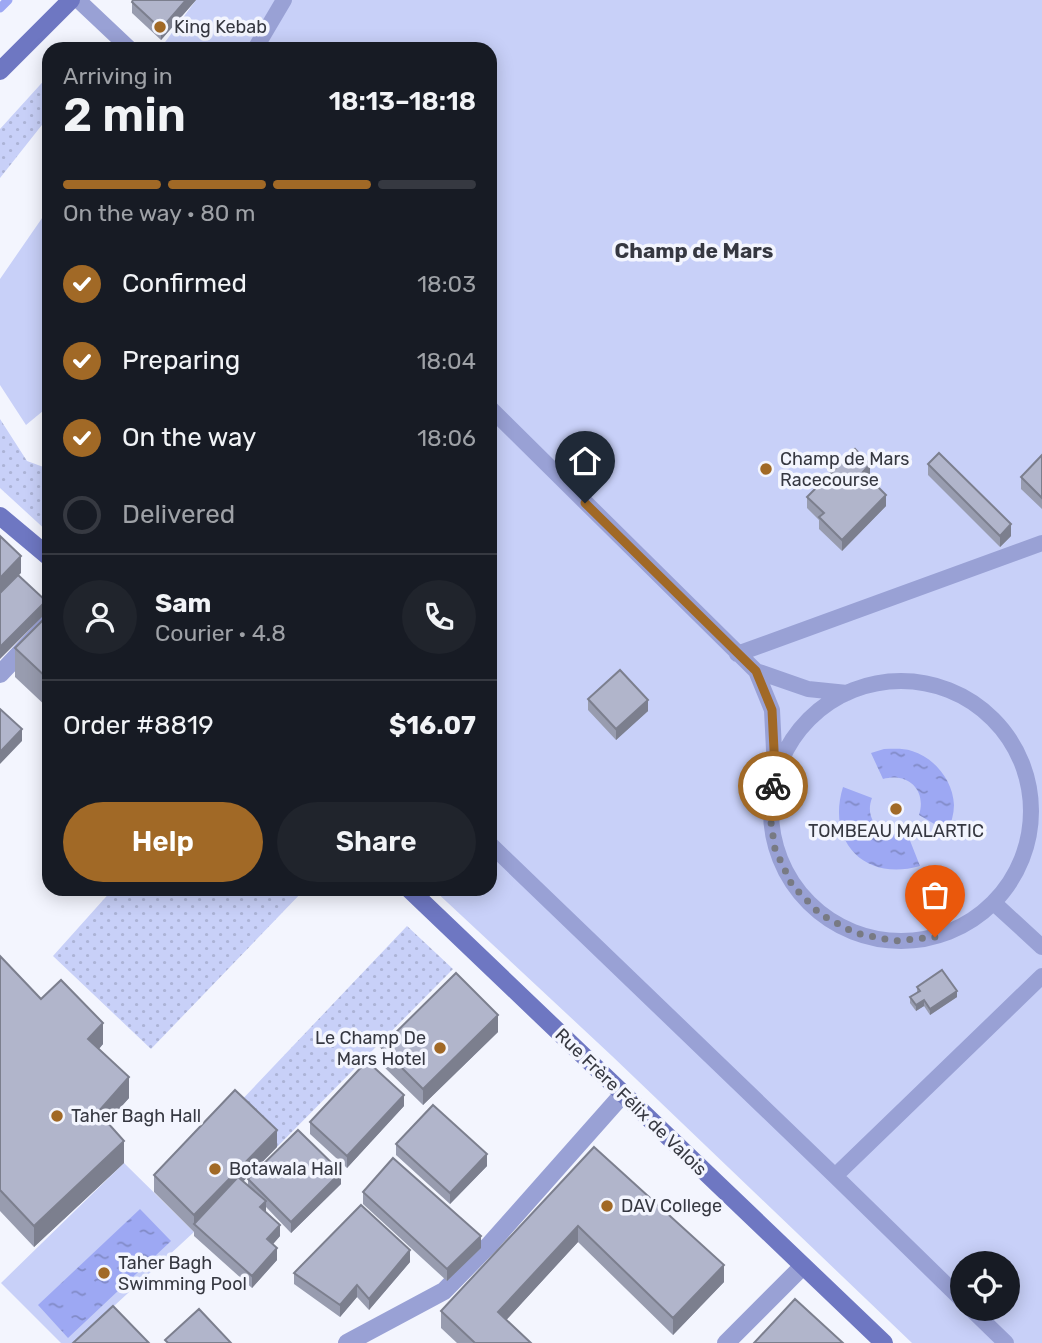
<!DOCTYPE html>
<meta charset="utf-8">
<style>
:root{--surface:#171b24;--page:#20242c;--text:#f1f3f6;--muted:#9ea1a6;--line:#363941;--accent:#a16926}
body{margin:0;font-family:Rubik,sans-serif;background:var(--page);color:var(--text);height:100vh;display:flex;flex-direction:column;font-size:26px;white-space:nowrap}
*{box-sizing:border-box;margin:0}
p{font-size:23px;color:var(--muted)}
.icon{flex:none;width:38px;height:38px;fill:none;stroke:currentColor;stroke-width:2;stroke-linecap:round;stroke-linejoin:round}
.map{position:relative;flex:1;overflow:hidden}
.side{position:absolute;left:42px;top:42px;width:455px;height:854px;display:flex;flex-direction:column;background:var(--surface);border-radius:21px;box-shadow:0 4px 18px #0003}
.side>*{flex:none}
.tools{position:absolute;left:950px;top:1251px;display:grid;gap:14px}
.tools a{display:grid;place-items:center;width:70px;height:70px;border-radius:50%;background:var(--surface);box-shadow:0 4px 18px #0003;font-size:35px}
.pin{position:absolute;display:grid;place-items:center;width:60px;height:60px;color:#fff;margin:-72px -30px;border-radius:50% 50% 50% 0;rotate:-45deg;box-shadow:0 0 7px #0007}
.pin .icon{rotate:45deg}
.courier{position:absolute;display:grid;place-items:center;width:70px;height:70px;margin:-35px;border:5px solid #a16926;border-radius:50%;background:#fff;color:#222;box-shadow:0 2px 9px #0007}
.overview em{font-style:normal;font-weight:600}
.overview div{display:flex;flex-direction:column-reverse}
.overview{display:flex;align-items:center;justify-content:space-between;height:119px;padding:0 21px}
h1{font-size:46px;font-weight:600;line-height:52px}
.bar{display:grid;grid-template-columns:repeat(4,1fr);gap:10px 7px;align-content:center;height:84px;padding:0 21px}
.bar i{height:9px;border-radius:5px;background:var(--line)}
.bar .on{background:var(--accent)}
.bar p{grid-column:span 4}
.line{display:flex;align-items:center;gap:18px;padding:0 21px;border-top:2px solid var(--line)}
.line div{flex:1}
.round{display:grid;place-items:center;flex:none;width:74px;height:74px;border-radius:37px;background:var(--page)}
ol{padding:0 21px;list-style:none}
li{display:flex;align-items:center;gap:21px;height:77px}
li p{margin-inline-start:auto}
li .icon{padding:7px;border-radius:50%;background:var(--accent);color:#fff;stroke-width:4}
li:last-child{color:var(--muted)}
li i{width:38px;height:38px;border:4px solid var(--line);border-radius:50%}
.cta{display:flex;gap:14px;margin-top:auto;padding:14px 21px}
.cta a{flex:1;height:80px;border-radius:42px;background:var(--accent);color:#fff;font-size:28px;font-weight:600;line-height:80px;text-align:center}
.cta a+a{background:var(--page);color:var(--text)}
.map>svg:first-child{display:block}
.grass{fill:url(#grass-dots)}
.garden{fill:#c8d0f8;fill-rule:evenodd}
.water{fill:url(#water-ripples)}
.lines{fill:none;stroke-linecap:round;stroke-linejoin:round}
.stream{stroke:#9da8f3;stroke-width:9}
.service{stroke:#99a1d5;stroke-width:16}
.minor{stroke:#99a1d5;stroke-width:18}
.secondary{stroke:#6e77c2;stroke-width:18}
.wall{fill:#989caf}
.shaded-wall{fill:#7c7f8e}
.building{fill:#b1b5cb;stroke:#7c7f8e;stroke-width:2}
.done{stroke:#787a83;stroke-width:7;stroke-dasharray:0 12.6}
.route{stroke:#a16926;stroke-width:9}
.poi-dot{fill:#a16926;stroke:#f3f5fe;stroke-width:2.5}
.labels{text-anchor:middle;stroke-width:7;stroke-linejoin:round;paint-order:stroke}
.poi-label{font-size:18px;fill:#363841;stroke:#f3f5fe;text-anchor:start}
.street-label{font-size:18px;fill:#363841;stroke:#f3f5fe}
.quarter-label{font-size:21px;font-weight:bold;fill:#363841;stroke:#f3f5fe}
</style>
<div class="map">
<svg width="1042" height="1343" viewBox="0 0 1042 1343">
<defs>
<pattern id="grass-dots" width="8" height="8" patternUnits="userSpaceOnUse" patternTransform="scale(1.75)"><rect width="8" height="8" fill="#c8d0f8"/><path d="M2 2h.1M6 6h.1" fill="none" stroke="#acb3d6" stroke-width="1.8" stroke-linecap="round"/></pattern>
<pattern id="water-ripples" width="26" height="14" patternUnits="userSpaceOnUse" patternTransform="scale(1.75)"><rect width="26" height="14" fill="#9da8f3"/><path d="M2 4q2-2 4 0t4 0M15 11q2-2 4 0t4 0" fill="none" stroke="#818ac6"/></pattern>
</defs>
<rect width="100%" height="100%" fill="#f3f5fe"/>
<path class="grass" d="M49 75V116L0 178V129Z
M0 419 27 461 49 469V533L0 488Z
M113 889H305L151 1049 53 956Z
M407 926 453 969 277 1147 235 1107Z"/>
<path class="garden" d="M196 0H1042V1343H912L612 1056 433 889H490V49H160ZM962 1264H1008V1309H962Z
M49 208V406L26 425 0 385V279Z
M124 1163 194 1232 74 1343H61L1 1283Z"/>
<path class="water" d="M884 749C894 749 903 748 912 751 935 758 953 781 954 805 954 814 951 823 948 832L919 815C927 790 908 772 883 779L871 753Z
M843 787 872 798C863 821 884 840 907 833L920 866C865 882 826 842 843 787Z
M140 1209 171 1241 68 1338 38 1305Z"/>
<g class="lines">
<path class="stream" d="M0 8 8 0"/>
<path class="service" d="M78 0 130 49
M255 49 284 0
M490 408 756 671 772 710 775 770
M737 654 1042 543
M756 671 808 689 847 693
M771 811a130 130 0 1 1 260 0a130 130 0 1 1-260 0Z
M490 844 835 1176 962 1300
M994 903 1042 947
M835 1176 1042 976
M971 1309 1006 1343"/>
<path class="minor" d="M0 674 49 622
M347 1343 444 1291 490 1244 623 1094
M726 1343 803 1266"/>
<path class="secondary" d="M0 71 71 0
M0 516 49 557
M409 889 884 1343"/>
</g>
<path class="wall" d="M196 0 161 40 132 13V2Z
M1042 455V509L1021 489V477Z
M928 464 1011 536 1000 547 928 475Z
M870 476 869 477 886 506 842 551 819 529V520L807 508V497Z
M49 614V709L15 677V648Z
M588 699 648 711 616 740 588 710Z
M0 957 41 999 103 1044 99 1049 129 1098 107 1122 124 1163 34 1247 0 1211Z
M917 987 957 997 930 1015 924 1006 916 1011 910 1003V997L917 993Z
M498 1032 423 1105 381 1064V1047Z
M404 1106 347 1168 310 1134V1122Z
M396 1144 487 1166 450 1204 396 1155Z
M277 1147 243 1181 248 1186V1179L341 1184 291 1233 266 1207V1212L280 1236 273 1244 277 1260 252 1288 194 1236V1232L154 1192V1175Z
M594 1147 724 1282 673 1335 578 1242 506 1320 531 1343H457L441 1328V1311Z
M363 1192 481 1248 447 1281 363 1204Z
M410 1262 369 1310 357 1297 340 1317 294 1284V1273Z"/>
<path class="shaded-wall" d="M186 0H196L161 40V29Z
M870 464V476L863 483V472Z
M886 495V506L842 551V540Z
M1011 524V536L1000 547V536Z
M21 556V573L0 594V578Z
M46 601V613L0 659V647Z
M648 700V711L616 740V729Z
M22 729V741L0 764V752Z
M957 991V997L930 1015V1009Z
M924 1000V1006L916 1011V1005Z
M498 1015V1032L423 1105V1089Z
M103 1023V1044L88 1061V1039Z
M129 1077V1098L98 1133V1112Z
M404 1095V1106L347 1168V1156Z
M277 1130V1147L198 1228 194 1224V1232V1215Z
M124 1141V1163L34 1247V1226Z
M487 1154V1166L450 1204V1193Z
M341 1172V1184L291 1233V1222Z
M266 1201V1213L260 1207Z
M280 1225V1236L267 1251V1239Z
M578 1226V1242L498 1329V1312Z
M481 1236V1248L447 1281V1269Z
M277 1248V1260L252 1288V1276Z
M410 1250V1262L369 1310V1299Z
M724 1265V1282L673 1335V1318Z
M357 1285V1297L340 1317V1305Z"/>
<path class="building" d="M133 0H186L161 29 132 2Z
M855 449 870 464 863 472 886 495 842 540 819 517 824 513 807 497Z
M939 453 1011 524 1000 536 928 464Z
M1042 455V498L1021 477Z
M0 536 21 556 0 578Z
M18 575 46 601 0 647V593Z
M49 614V680L15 648Z
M620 670 648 700 616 729 588 699Z
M0 709 22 729 0 752Z
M0 956 41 999 61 980 103 1023 88 1039 129 1077 98 1112 124 1141 34 1226 0 1190Z
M942 970 957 991 930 1009 924 1000 916 1005 910 997 920 991 917 987Z
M456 973 498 1015 423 1089 381 1047Z
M367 1061 404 1095 347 1156 310 1122Z
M235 1090 277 1130 194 1215 154 1175Z
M433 1105 487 1154 450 1193 396 1144Z
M298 1130 341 1172 291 1222 248 1179Z
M594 1147 724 1265 673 1318 578 1226 498 1312 531 1343H475L441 1311Z
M393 1158 481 1236 447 1269 363 1192Z
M238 1177 266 1201 260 1207 280 1225 267 1239 277 1248 252 1276 194 1224Z
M361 1205 410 1250 369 1299 357 1285 340 1305 294 1273Z
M795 1299 843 1343H754Z
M113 1306 149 1343H73Z
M199 1309 231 1343H168L165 1340Z"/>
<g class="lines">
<path class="done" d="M773 786 769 809 775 849 792 885 820 914 855 933 895 941 935 937"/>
<path class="route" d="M585 503 756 671 772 710 775 770 773 786"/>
</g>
<g class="poi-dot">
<circle cx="160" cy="27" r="7"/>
<circle cx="766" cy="469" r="7"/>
<circle cx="896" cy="809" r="7"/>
<circle cx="440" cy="1048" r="7"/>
<circle cx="57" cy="1116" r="7"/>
<circle cx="215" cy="1169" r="7"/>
<circle cx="607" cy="1206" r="7"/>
<circle cx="104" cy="1273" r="7"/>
</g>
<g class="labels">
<g class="poi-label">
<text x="174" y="33">King Kebab</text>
<text x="780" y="465">Champ de Mars<tspan x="780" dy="21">Racecourse</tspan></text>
<text x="896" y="837" text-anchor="middle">TOMBEAU MALARTIC</text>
<text x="426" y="1044" text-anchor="end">Le Champ De<tspan x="426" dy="21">Mars Hotel</tspan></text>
<text x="71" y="1122">Taher Bagh Hall</text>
<text x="229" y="1175">Botawala Hall</text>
<text x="621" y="1212">DAV College</text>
<text x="118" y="1269">Taher Bagh<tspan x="118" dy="21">Swimming Pool</tspan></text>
</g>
<g class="street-label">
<text transform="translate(631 1102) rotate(44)" y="6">Rue Frère Félix de Valois</text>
</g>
<g class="quarter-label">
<text x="694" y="258">Champ de Mars</text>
</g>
</g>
</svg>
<div class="tools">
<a><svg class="icon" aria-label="locate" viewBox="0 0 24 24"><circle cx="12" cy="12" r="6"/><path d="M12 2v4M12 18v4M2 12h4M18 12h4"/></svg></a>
</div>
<div class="pin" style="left:935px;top:937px;background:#ea580c"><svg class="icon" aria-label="bag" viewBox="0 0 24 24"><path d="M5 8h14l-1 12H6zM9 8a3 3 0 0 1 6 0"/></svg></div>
<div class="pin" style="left:585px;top:503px;background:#1f2937"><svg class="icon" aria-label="home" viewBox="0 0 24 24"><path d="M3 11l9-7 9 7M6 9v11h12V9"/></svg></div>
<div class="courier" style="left:773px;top:786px"><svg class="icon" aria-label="bike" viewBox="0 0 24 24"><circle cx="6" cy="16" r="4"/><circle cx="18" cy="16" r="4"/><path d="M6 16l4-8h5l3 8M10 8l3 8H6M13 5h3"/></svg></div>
<section class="side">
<div class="overview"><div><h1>2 min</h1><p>Arriving in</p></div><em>18:13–18:18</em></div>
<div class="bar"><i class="on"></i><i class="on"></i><i class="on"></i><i></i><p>On the way · 80 m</p></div>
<ol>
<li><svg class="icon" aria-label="check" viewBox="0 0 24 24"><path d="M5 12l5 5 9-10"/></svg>Confirmed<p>18:03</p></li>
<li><svg class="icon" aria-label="check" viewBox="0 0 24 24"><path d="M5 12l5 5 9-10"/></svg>Preparing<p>18:04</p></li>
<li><svg class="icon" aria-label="check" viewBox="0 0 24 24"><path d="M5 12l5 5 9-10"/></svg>On the way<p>18:06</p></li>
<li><i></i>Delivered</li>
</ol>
<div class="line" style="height:126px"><a class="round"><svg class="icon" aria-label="person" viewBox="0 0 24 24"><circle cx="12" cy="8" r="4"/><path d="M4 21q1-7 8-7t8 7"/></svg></a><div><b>Sam</b><p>Courier · 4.8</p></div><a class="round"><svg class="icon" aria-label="phone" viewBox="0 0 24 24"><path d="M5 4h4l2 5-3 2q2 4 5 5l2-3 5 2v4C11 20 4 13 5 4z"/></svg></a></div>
<div class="line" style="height:91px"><div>Order #8819</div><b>$16.07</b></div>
<div class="cta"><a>Help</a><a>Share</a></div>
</section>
</div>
